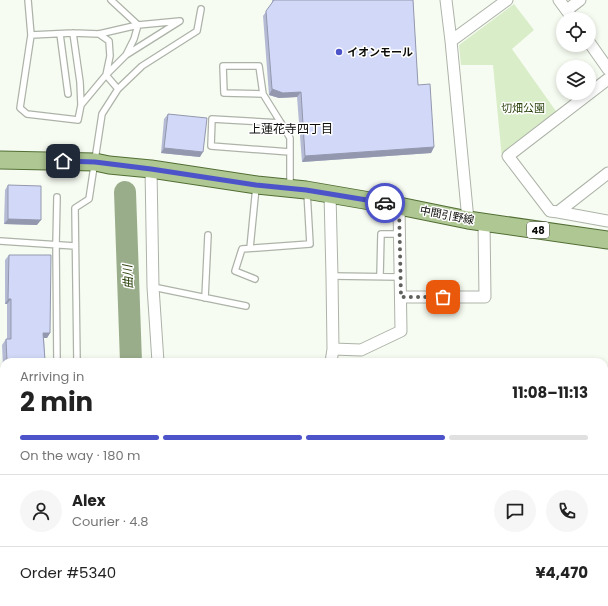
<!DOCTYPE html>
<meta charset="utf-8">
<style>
:root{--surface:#fff;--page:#f6f6f6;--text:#222;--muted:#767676;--line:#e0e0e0;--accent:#4d54ca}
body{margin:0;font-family:Poppins,"Noto Sans JP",sans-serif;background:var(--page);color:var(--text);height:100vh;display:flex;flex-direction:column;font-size:15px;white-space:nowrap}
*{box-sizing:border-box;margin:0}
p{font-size:13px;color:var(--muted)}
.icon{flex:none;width:22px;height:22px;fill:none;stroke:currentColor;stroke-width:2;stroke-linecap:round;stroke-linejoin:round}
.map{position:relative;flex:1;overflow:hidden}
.sheet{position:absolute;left:0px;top:358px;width:608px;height:248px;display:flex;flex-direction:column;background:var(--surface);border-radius:12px 12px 0 0;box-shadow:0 2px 6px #0003}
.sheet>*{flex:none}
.fabs{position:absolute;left:556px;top:12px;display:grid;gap:8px}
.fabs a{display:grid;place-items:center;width:40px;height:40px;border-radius:50%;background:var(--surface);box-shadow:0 2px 6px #0003;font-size:20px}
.pin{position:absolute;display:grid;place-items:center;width:34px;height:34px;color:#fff;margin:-17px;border-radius:8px;box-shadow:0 2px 6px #0006}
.courier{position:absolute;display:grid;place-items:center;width:40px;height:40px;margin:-20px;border:3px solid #4d54ca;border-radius:50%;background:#fff;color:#222;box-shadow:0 1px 5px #0007}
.headline em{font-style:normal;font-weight:700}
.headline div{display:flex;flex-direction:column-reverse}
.headline{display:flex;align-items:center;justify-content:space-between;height:68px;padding:0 20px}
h1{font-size:26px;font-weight:700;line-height:30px}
.bar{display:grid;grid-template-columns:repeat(4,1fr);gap:6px 4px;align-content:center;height:48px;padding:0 20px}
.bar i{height:5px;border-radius:3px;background:var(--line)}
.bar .current{background:var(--accent)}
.bar p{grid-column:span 4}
.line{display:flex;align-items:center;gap:10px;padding:0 20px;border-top:1px solid var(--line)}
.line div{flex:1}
.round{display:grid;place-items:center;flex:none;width:42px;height:42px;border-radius:21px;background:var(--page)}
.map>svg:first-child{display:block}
.green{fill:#d9edc8}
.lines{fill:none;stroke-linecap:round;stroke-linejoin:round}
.river{stroke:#9aad8a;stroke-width:22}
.lane-casing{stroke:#adb3a8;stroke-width:8}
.street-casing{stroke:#adb3a8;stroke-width:13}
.secondary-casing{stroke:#adb3a8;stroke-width:17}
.primary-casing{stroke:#526e34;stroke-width:19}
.lane{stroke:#fff;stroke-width:5.5}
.street{stroke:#fff;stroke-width:11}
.secondary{stroke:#d6e3c9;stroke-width:15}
.primary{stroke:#aec793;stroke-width:17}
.wall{fill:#b5bbd5}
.shaded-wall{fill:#9398ae}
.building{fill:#d2d9f8;stroke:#9398ae}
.done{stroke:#5e605b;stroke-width:4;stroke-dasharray:0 7.2}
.route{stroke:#4d54ca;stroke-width:5}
.poi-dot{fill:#4d54ca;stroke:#fff;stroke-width:1.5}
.labels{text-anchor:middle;stroke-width:3;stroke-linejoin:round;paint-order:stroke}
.shield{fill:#fff;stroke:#545553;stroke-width:1}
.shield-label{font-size:10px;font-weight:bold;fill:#0b0c09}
.poi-label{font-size:11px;font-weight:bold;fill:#0b0c09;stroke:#fff;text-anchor:start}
.park-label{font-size:11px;fill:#2b430c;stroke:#fff}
.street-label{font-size:11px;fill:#0b0c09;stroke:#fff}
.neighbourhood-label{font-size:12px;fill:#0b0c09;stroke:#fff}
.water-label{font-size:12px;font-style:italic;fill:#284008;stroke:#fff}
</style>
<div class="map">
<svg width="608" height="606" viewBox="0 0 608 606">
<rect width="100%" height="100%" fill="#f7fcf2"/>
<path class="green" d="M514 4 534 30 512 49 558 114 502 159 493 65H461L459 45Z"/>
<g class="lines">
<path class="river" d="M125 192 131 362
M164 602 165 606"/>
<defs>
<path id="lane" d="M28 0 31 35 20 108 27 114 78 120 81 105 106 75 110 56 109 41 99 34
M111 0 138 25 134 39 126 55 106 75 118 89
M73 33 80 82 81 105
M60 34 68 94
M31 35 73 33 99 34 138 25 180 21 126 55
M263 94 259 66H223L224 93 263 94 281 123 290 138V186
M281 123 212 119 211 146 290 152
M57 197 56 245 57 362
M0 241 75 246
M250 248 256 187
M332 276 400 277
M380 276 381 234H400
M255 279 235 271 242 249 310 244 307 192
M153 287 246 306
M205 298 208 235
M77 362 75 208 89 199 102 114 118 89 142 66 197 31 201 9
M0 447H4
M0 508H4"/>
<path id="street" d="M446 0 451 41 468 220
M559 0 573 19
M567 10 580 0
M451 41 507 0
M589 42 608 69
M608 79 508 156 550 211 558 212 608 221
M151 169 153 287 158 362
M330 194 332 276 333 349 331 362
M558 212 608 173
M401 297H485L484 222
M333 349 361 350 401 331 399 206
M0 376 4 375
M604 417H608
M604 583 608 588
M191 602V606
M227 602 230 606
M516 602 520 606
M569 602 572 606
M308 606 313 602
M401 606 406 602
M493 606 499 602"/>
<path id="secondary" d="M604 565 608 562
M554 606 558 602"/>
<path id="primary" d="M0 160 95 162 109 165 151 169 257 185 306 190 399 206 468 220 608 240"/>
</defs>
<use href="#lane" class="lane-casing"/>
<use href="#street" class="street-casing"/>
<use href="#secondary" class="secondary-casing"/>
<use href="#primary" class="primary-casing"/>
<use href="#lane" class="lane"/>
<use href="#street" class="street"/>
<use href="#secondary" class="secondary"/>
<use href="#primary" class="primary"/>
</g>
<path class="wall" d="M272 0H413L418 85 434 147 431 153 302 162 297 97 279 98 269 95 263 16 272 3Z
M168 114 200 157 161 153 164 119Z
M8 185 37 225 4 224 5 190Z
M9 255 50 333 47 338H44L45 360 43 362H4V367H3L2 345 6 339H7V304H5V260Z
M4 395V420L2 398Z
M50 602H120L121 606H51Z"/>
<path class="shaded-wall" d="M272 89 301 92 297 97 279 98 269 95Z
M434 147 431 153 302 162 305 156Z
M164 148 203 152 200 157 161 153Z
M8 219 41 220 37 225 4 224Z
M8 299H11L7 304H5Z
M43 333H50L47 338H40Z
M45 360 43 362H6L7 361Z"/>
<path class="building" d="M274 0H413L418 85 430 84 434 147 305 156 301 92 283 93 272 89 266 11Z
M168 114 207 118 203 152 164 148Z
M8 185 41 186V220L8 219Z
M9 255H51L50 333H43L45 360 7 361 6 339H11V299H8Z
M56 602H120L121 606H56Z"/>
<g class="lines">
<path class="done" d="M385 203 399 206 401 297H443"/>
<path class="route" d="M63 161 95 162 151 169 256 185 306 190 385 203"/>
</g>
<circle class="poi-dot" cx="339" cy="52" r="4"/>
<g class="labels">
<rect class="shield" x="527" y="222" width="22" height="16" rx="3"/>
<g class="shield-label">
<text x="538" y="234">48</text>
</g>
<g class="poi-label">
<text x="347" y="56">イオンモール</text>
</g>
<g class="park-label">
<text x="523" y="112">切畑公園</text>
</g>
<g class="street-label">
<text transform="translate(447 215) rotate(11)" y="4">中間引野線</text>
</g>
<g class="neighbourhood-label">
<text x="291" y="133">上蓮花寺四丁目</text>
</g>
<g class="water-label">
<text transform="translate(128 277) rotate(-92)" y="4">曲川</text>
</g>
</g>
</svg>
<div class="fabs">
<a><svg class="icon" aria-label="locate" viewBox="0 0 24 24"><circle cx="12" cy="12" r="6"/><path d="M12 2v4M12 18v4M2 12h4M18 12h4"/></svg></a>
<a><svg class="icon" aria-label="layers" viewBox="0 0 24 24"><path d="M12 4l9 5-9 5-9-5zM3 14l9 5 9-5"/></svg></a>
</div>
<div class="pin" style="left:443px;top:297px;background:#ea580c"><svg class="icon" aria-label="bag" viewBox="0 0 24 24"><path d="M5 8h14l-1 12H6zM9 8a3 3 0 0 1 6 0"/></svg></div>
<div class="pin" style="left:63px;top:161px;background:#1f2937"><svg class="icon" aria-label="home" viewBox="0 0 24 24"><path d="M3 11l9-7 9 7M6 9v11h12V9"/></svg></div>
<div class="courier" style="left:385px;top:203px"><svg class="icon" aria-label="car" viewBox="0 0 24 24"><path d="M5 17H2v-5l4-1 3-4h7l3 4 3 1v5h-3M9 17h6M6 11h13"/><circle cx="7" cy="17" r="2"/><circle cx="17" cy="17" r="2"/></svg></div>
<section class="sheet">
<div class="headline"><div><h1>2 min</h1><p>Arriving in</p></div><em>11:08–11:13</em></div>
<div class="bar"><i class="current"></i><i class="current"></i><i class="current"></i><i></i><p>On the way · 180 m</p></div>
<div class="line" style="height:72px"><a class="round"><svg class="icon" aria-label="person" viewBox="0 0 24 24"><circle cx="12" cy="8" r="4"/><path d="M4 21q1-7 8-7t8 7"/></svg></a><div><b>Alex</b><p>Courier · 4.8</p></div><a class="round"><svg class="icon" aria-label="chat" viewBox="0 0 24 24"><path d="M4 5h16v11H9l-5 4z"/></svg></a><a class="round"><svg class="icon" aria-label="phone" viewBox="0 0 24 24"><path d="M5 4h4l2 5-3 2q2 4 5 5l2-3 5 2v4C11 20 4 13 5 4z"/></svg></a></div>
<div class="line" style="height:52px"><div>Order #5340</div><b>¥4,470</b></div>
</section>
</div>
